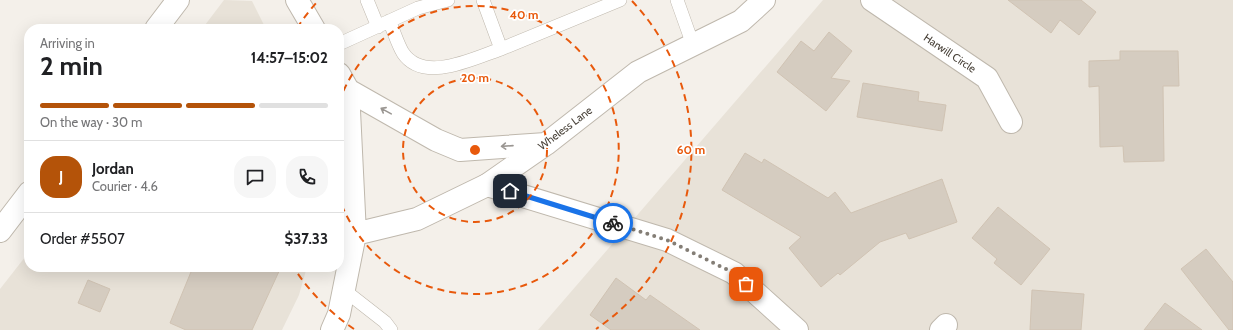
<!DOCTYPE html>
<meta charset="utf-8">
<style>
:root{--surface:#fff;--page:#f6f6f6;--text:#202124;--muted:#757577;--line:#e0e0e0;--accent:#b45309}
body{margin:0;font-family:Cabin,sans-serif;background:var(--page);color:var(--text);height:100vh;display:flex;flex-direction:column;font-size:15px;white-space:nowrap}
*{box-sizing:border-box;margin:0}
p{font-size:13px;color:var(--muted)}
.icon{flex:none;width:22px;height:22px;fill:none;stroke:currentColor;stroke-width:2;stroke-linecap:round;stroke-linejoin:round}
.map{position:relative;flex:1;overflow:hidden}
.sheet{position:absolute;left:24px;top:24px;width:320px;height:248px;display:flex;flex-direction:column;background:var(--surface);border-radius:16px;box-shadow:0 4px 16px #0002}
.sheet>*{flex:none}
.pin{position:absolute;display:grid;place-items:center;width:34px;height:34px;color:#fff;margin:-17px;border-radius:8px;box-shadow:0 2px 6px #0006}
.courier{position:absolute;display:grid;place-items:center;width:40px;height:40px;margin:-20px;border:3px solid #1a73e8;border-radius:50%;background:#fff;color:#222;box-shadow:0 1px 5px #0007}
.overview em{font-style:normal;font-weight:700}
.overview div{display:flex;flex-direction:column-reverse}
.overview{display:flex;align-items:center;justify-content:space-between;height:68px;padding:0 16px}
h1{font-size:26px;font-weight:700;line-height:30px}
.bar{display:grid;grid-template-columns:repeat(4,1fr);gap:6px 4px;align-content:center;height:48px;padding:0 16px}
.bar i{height:5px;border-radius:3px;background:var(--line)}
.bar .active{background:var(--accent)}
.bar p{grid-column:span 4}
.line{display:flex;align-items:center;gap:10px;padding:0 16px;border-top:1px solid var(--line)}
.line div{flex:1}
.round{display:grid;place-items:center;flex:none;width:42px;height:42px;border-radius:16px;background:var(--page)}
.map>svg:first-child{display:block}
.residential{fill:#e8e2d8}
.building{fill:#d5ccc0;stroke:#d0c3b3}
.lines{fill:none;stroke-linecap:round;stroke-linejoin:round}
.service-casing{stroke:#bfb8ad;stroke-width:14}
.minor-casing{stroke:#bfb8ad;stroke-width:24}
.tertiary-casing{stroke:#bfb8ad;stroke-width:24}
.service{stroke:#fff;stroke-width:13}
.minor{stroke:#fff;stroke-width:22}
.tertiary{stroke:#fff;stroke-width:22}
.oneway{stroke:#9a9692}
.done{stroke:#847e76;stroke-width:4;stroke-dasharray:0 7.2}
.route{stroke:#1a73e8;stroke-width:5}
.ring{fill:none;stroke:#e8590c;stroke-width:2;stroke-dasharray:7 5}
.labels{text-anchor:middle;stroke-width:3.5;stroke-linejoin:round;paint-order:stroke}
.street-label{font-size:11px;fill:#484138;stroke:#fff}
.centre{fill:#e8590c;stroke:#fff;stroke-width:2}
.ring-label{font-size:12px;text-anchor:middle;font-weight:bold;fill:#e8590c;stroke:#fff;stroke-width:3.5;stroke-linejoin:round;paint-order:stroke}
</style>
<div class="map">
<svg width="1233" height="330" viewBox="0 0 1233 330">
<rect width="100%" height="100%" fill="#f4f0ea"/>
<path class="residential" d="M224 0 252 1 266 29H202Z
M823 0H1233V330H538Z
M29 252V267H307L299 295 282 330H0V289Z"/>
<path class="building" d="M1008 0H1081L1096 12 1079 35 1060 20 1051 33Z
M829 32 852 51 831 78 850 81 826 111 777 72 801 41 814 51Z
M1120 51H1178L1179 86H1163L1164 161 1124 162 1123 146 1100 147 1099 86 1089 87V61L1120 60Z
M863 83 919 92 918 101 946 105 942 131 857 117Z
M745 153 762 163 764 159 828 198 835 192 851 213 942 179 957 222 909 239 906 233 880 242 840 275 838 273 821 287 789 248 801 237 722 190Z
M998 207 1050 249 1021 285 994 263 997 259 972 238Z
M1206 249 1233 282V330H1229L1181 269Z
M193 267H281L252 330H186L170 323Z
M616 278 646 300 650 295 700 330H611L590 315Z
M88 280 110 289 100 312 78 303Z
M1032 290 1084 294 1081 330H1030Z
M1165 303 1202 330H1144Z"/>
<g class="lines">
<defs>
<path id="service" d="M367 0 378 27
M483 0 501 49 620 0
M677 0 693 45
M389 21C394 31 397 43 403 53 424 84 474 58 501 49
M339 44 418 8 448 0
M344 290 385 322 391 330"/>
<path id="minor" d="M872 0 987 78 1011 122
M156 29 178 0
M487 185 667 240 734 273 797 330
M0 231 29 193
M941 330 946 325"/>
<path id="tertiary" d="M297 0 314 29
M348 90 436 140 460 150 546 144
M355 234 417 219 487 185 546 144 638 72 741 21 764 0
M332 330 339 314 355 234 348 90 339 74"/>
</defs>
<use href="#service" class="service-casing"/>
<use href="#minor" class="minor-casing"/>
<use href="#tertiary" class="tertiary-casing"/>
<use href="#service" class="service"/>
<use href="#minor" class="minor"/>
<use href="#tertiary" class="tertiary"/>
</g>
<defs><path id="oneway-shaft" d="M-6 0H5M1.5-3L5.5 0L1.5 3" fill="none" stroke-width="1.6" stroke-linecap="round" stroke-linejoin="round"/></defs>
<g class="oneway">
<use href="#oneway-shaft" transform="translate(386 111) rotate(-151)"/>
<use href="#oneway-shaft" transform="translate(507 146) rotate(176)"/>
</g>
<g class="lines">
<path class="done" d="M613 223 667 240 734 273 746 284"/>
<path class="route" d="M510 191 613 223"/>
</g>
<g class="ring">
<circle cx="475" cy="150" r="72"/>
<path d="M339 102A144 144 0 1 1 339 198"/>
<path d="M354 329A216 216 0 0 1 294 268M297 28A216 216 0 0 1 318 1M632 1A216 216 0 0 1 596 329"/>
</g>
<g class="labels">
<g class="street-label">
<text transform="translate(950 53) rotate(34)" y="4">Harwill Circle</text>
<text transform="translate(565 128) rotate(-37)" y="4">Wheless Lane</text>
</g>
</g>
<circle cx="475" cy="150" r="6" class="centre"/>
<g class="ring-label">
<text x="524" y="19">40 m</text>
<text x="475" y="82">20 m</text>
<text x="691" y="154">60 m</text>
</g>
</svg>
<div class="pin" style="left:746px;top:284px;background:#ea580c"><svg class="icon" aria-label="bag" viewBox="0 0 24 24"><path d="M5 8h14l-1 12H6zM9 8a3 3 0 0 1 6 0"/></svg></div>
<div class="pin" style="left:510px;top:191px;background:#1f2937"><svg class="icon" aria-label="home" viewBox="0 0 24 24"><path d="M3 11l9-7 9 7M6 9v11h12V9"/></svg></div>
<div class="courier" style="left:613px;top:223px"><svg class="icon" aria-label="bike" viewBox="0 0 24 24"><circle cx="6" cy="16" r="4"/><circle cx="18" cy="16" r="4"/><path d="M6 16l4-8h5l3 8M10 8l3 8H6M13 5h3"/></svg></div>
<section class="sheet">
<div class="overview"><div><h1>2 min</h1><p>Arriving in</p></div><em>14:57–15:02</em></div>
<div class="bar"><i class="active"></i><i class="active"></i><i class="active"></i><i></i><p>On the way · 30 m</p></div>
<div class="line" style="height:72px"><b class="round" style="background:var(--accent);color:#fff">J</b><div><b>Jordan</b><p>Courier · 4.6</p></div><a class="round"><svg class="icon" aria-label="chat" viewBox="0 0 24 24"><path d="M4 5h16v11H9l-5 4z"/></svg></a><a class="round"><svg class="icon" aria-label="phone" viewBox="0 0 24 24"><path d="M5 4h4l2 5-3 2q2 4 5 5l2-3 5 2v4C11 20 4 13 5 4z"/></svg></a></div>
<div class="line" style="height:52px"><div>Order #5507</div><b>$37.33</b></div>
</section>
</div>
